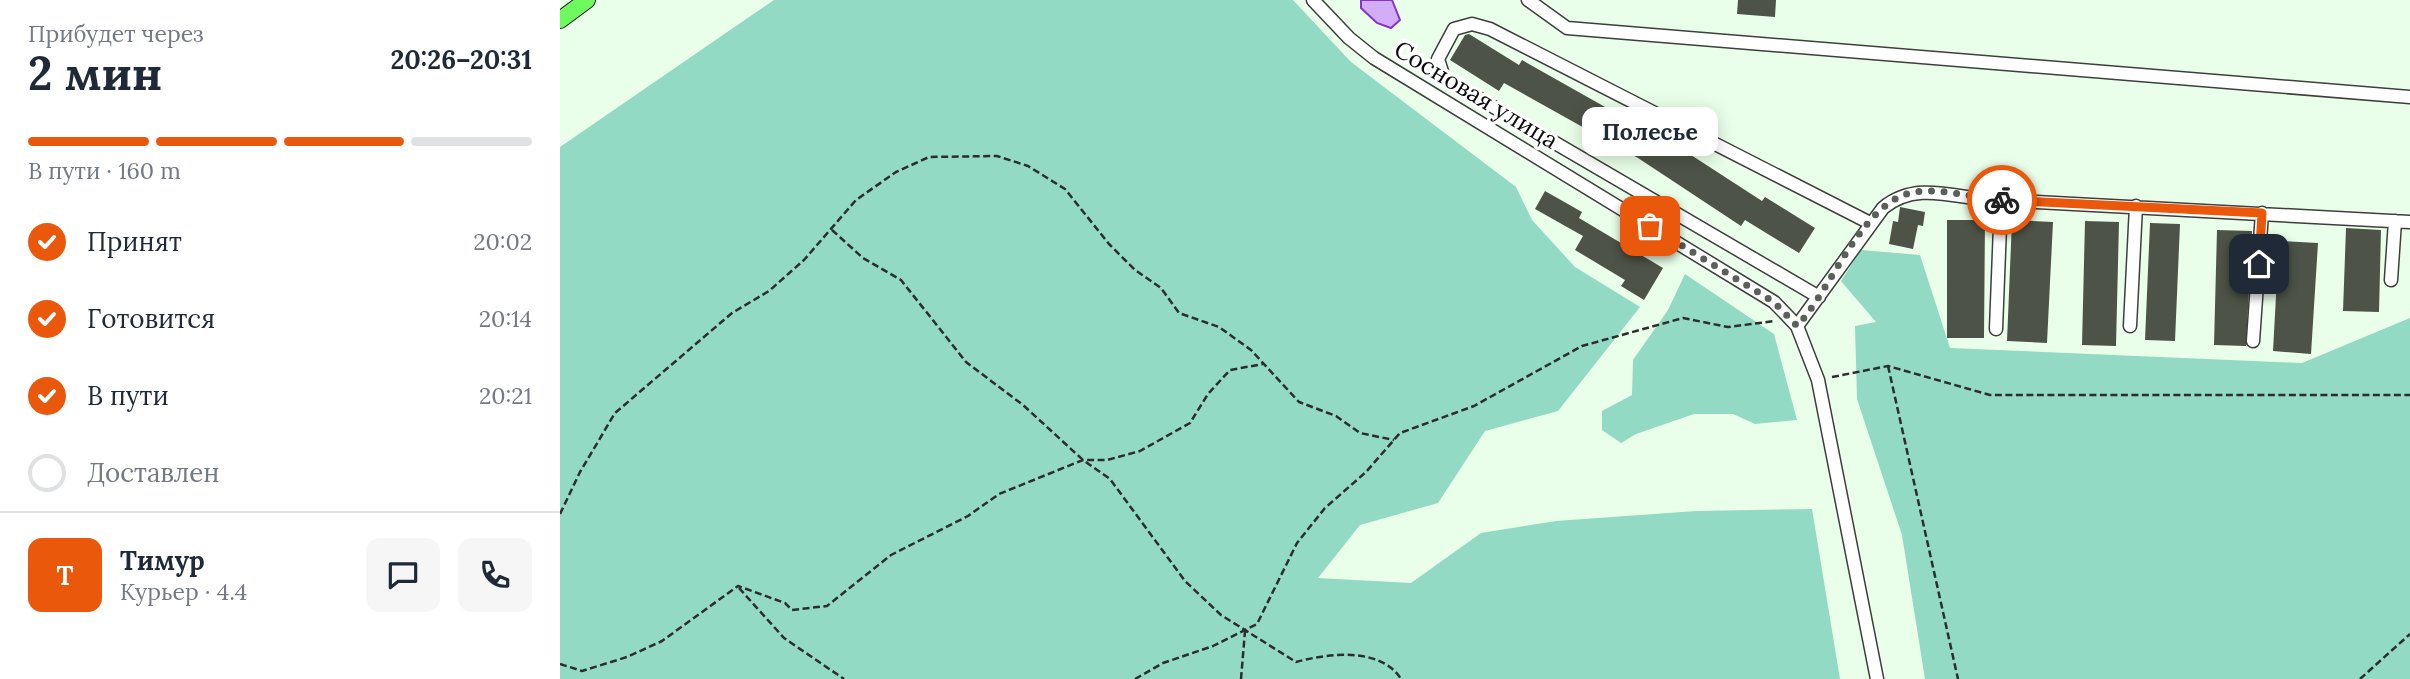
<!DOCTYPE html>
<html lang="ru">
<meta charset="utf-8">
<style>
:root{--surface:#fff;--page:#f6f6f7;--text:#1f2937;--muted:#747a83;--line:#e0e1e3;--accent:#ea580c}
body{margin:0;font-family:Lora,serif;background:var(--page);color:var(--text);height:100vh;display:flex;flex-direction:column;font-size:26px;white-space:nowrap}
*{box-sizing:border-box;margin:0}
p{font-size:23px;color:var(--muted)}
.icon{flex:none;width:38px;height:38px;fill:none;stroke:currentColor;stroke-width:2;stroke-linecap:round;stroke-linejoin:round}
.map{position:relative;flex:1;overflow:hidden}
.sheet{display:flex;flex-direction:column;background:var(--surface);width:560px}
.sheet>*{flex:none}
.pin{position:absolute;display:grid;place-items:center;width:60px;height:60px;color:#fff;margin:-30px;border-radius:14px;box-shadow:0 4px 10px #0006}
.courier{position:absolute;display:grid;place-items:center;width:70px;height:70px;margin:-35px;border:5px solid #ea580c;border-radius:50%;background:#fff;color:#222;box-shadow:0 2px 9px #0007}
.bubble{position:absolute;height:49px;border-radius:14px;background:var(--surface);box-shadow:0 4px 18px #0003;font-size:23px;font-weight:700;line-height:49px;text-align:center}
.summary em{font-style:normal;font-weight:700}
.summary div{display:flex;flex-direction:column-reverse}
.summary{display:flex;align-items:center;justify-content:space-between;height:119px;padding:0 28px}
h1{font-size:46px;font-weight:700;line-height:52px}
.bar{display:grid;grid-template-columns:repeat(4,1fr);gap:10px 7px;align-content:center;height:84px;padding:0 28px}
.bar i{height:9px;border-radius:5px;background:var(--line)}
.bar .current{background:var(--accent)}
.bar p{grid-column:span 4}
.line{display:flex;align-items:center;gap:18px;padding:0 28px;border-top:2px solid var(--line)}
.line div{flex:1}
.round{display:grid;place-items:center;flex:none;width:74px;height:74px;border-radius:14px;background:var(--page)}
ol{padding:0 28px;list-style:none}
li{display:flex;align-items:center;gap:21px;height:77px}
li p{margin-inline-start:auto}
li .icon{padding:7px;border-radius:50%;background:var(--accent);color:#fff;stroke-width:4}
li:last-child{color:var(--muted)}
li i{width:38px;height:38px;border:4px solid var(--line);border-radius:50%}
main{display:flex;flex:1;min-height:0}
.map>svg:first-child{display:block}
.forest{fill:#92dac3}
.water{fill:#d3aef6;stroke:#8734ce;stroke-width:2}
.building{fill:#4d5447}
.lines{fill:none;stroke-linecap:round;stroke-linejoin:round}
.minor-casing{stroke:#3e3e3e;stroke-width:15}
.major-casing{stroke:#1c1c1c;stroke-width:18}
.path{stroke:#2d2d2d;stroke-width:2.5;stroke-dasharray:7 3.5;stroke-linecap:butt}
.minor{stroke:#fff;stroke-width:12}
.major{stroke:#6efa5e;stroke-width:16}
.done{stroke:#596059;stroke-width:7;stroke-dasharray:0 12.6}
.route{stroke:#ea580c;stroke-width:9}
.labels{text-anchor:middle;stroke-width:7;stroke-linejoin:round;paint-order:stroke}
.street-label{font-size:24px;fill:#0b0b0b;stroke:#fff}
</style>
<main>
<section class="sheet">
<div class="summary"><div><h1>2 мин</h1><p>Прибудет через</p></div><em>20:26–20:31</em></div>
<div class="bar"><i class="current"></i><i class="current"></i><i class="current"></i><i></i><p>В пути · 160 m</p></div>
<ol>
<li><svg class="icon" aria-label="check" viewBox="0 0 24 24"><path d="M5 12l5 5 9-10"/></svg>Принят<p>20:02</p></li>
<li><svg class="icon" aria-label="check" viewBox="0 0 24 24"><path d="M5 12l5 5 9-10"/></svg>Готовится<p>20:14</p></li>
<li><svg class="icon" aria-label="check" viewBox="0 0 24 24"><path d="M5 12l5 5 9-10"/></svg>В пути<p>20:21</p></li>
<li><i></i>Доставлен</li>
</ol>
<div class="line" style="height:126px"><b class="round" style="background:var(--accent);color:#fff">Т</b><div><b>Тимур</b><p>Курьер · 4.4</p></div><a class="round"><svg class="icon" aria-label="chat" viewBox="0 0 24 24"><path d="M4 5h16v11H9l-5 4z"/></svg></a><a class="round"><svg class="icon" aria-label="phone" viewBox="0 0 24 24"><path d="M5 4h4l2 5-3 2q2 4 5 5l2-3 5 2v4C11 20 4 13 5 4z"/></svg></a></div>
</section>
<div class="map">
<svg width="1850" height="679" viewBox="0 0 1850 679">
<rect width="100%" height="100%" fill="#eaffe9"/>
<path class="forest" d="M214 0H733L791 62 956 187 972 220 1015 267 1080 307 998 411 925 431 878 503 800 525 758 578 851 583 921 533 996 521 1136 511 1252 509 1280 679H0V147Z
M1301 250 1360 255 1390 348 1742 363 1850 318V679H1365L1342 535 1297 399 1295 326 1316 322 1281 281Z
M1125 274 1214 334 1237 420 1195 424 1173 414H1134L1076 434 1061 443 1042 430V411L1072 395 1073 360 1108 310Z"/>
<path class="water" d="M801 0H832L840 20 831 28 817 23 801 8Z"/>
<path class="building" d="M1178 0H1216L1215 17 1177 14Z
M909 34 959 65 962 60 1093 134 1094 131 1202 201 1205 197 1255 228 1239 253 1185 220 1181 226 1078 158 944 83 939 91 890 60 905 35Z
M985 191 1022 212 1019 218 1103 268 1084 300 1061 286 1065 280 1015 250 1023 236 975 209Z
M1340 207 1365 212 1363 226 1358 225 1353 249 1329 244 1333 221 1338 222Z
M1387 220H1425L1424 338H1387Z
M1452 220 1493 222 1487 343 1447 341Z
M1525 221 1559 222 1556 346 1522 345Z
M1590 223 1620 224 1615 341 1585 340Z
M1786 228 1821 230 1819 312 1783 311Z
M1657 230 1692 231 1686 346 1654 345Z
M1719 241 1758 243 1751 354 1713 351Z"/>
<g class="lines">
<defs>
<path id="minor" d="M753 0 789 38 814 58 1214 302 1237 326 1258 380 1317 679
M968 0 1007 28 1850 97
M1831 280 1835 221
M1259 297 884 78 878 59 894 29 912 24 930 29 1310 223
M1237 326 1323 208C1352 184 1384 194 1419 199L1850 222
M1570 326 1576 206
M1436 329 1441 200
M1693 341 1702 213"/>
<path id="major" d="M0 20 27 0"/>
</defs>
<use href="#minor" class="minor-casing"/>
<use href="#major" class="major-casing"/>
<path class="path" d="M272 230 303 258 341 280 406 362 463 405 523 460 550 479 625 581 661 615 736 662C769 653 821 647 841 679
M1328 366 1398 679
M1272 377 1328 366 1430 395H1850
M0 514 20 472 55 413 172 313 209 291 244 260 296 200 336 172 369 157 437 156 468 166 505 189 549 244 575 270 601 288 619 313 659 327 691 350 739 402 776 416 800 433 834 440
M179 588 224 638 284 679
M0 664 22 671 67 657 102 641 178 586 225 603 232 610 267 606 331 555 408 516 439 494 523 460H547L580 451 630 423 648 394 670 370 703 364
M575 679 603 663 653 646 697 624 737 543 765 508 806 472 840 433 914 406 1022 346 1123 318 1168 327 1215 321
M681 679 685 631
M1800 679 1850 634"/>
<use href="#minor" class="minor"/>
<use href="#major" class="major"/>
</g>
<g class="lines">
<path class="done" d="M1090 226 1214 302 1237 326C1271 291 1303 198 1356 192 1383 188 1415 198 1442 200"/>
<path class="route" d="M1442 200 1702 213 1699 264"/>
</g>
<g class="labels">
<g class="street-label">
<text transform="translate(916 95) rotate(31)" y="8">Сосновая улица</text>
</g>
</g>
</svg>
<div class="pin" style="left:1090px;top:226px;background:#ea580c"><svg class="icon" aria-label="bag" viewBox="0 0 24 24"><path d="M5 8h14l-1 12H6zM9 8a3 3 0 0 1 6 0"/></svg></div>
<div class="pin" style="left:1699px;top:264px;background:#1f2937"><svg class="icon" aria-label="home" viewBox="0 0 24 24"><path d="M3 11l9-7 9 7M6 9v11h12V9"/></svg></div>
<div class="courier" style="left:1442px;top:200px"><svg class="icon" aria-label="bike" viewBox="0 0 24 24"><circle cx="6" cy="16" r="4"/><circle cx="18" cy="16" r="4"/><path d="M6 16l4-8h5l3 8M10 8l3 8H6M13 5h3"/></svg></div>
<div class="bubble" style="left:1022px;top:107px;width:136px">Полесье</div>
</div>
</main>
